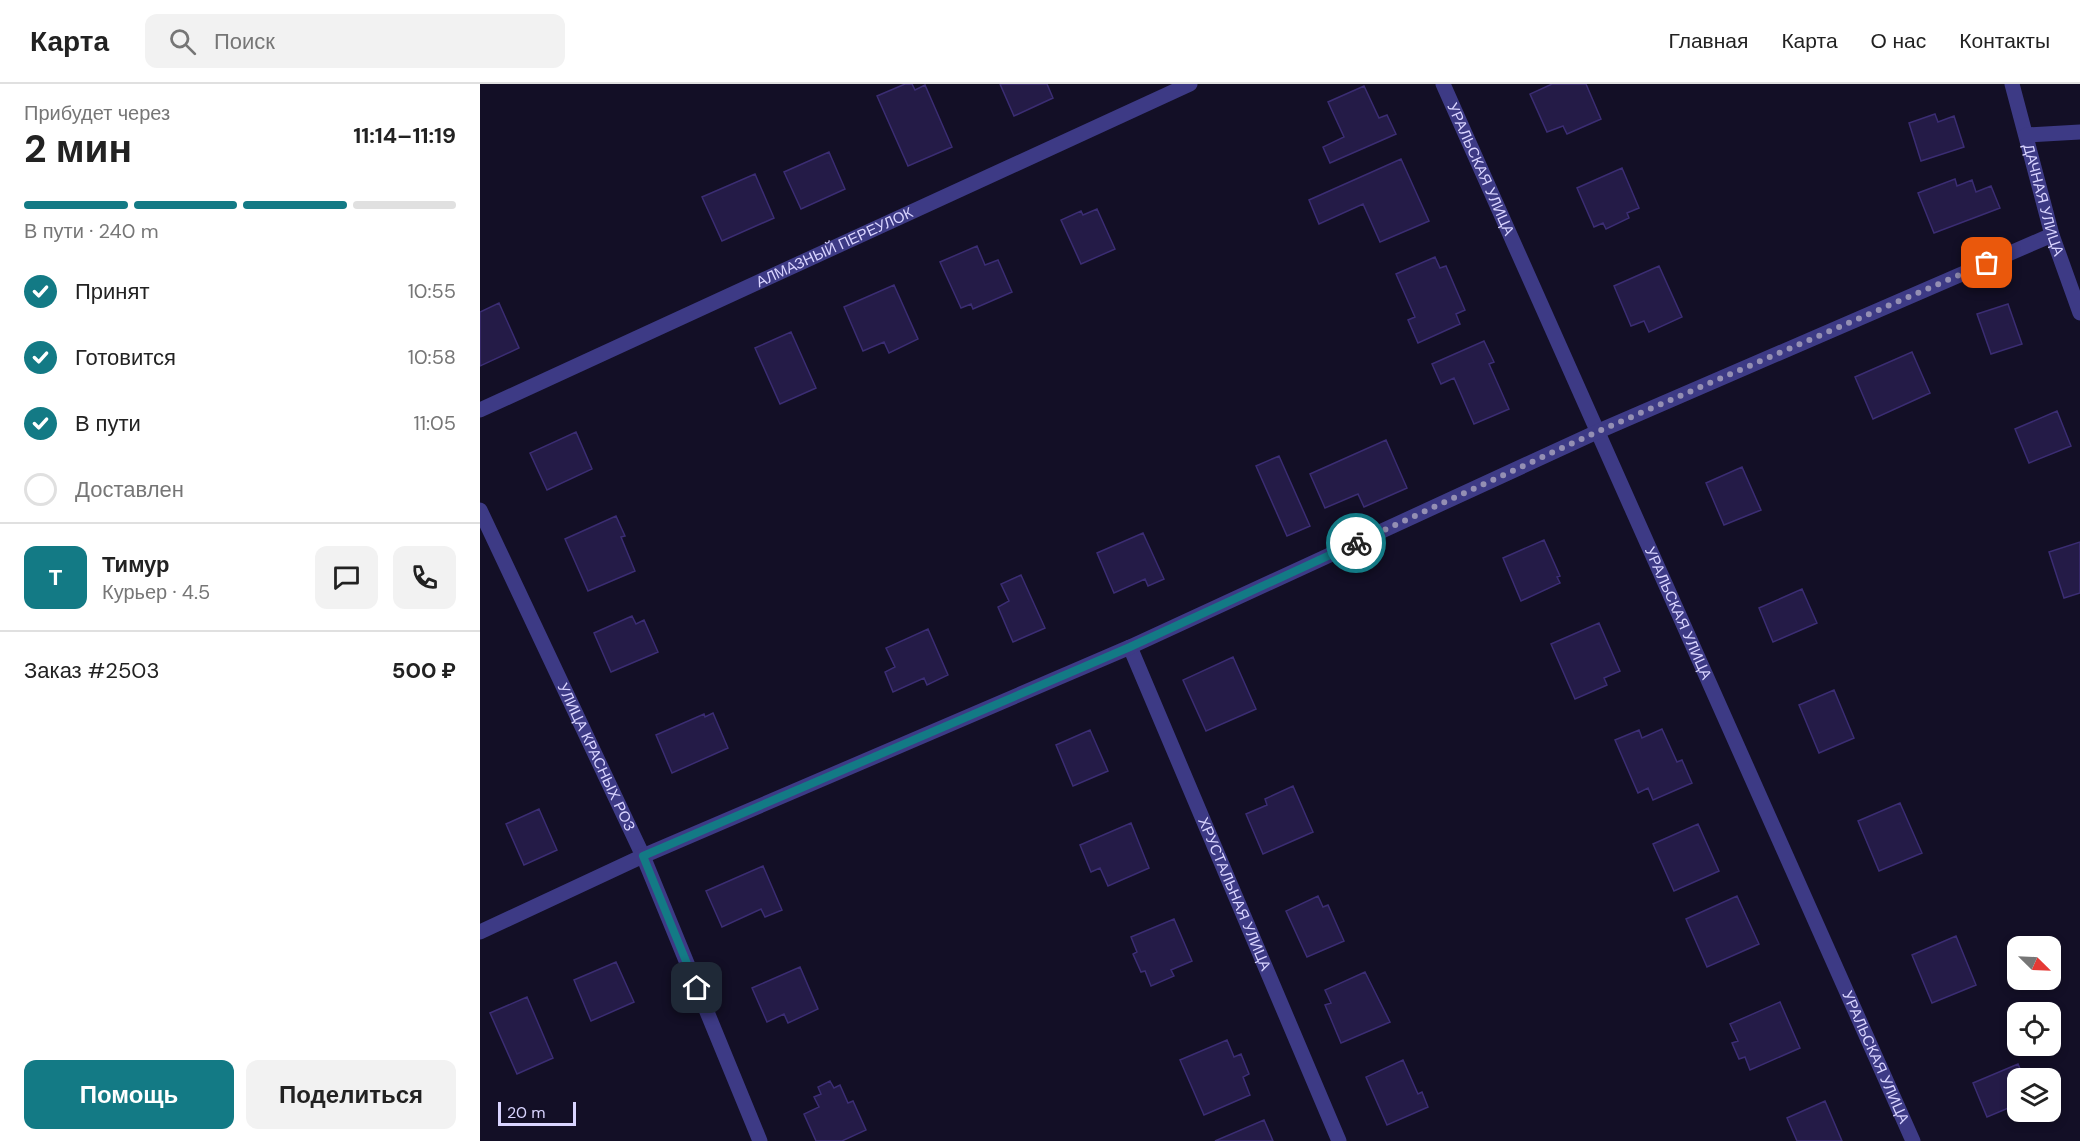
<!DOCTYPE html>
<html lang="ru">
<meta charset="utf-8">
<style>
:root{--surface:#fff;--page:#f2f2f2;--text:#222;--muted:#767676;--line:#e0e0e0;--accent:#137a85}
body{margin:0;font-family:"DM Sans",sans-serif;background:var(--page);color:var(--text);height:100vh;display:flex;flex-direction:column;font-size:22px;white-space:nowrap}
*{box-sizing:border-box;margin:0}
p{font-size:20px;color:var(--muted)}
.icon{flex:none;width:33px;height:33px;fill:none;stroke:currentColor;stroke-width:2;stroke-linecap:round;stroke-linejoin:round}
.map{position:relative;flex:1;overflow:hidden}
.sheet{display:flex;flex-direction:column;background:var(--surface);width:480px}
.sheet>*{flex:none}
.needle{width:39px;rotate:114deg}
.controls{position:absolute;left:1527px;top:852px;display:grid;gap:12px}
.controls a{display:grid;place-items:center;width:54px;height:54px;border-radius:12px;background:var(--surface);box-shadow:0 3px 9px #0003;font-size:30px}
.scale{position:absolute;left:18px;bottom:15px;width:78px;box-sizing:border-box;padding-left:6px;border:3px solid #d9d4ff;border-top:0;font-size:16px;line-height:21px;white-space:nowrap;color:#d9d4ff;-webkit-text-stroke:4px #130f26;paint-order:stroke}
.pin{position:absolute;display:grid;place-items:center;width:51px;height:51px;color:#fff;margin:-26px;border-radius:12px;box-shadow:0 3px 9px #0006}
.courier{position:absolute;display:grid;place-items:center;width:60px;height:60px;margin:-30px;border:4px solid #137a85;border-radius:50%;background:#fff;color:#222;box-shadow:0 2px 8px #0007}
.headline em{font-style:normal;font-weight:700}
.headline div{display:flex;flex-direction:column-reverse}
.headline{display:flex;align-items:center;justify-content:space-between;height:102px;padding:0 24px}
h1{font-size:39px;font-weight:700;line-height:45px}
.bar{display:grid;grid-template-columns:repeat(4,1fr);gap:9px 6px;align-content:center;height:72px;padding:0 24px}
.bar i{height:8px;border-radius:4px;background:var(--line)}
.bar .active{background:var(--accent)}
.bar p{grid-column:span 4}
.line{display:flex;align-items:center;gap:15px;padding:0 24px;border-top:2px solid var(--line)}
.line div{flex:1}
.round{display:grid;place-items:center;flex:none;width:63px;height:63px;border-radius:12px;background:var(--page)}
ol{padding:0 24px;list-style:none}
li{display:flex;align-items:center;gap:18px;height:66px}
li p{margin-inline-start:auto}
li .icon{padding:6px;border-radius:50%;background:var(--accent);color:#fff;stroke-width:4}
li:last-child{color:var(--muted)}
li i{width:33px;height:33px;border:3px solid var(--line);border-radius:50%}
.action{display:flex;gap:12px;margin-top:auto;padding:12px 24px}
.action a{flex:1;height:69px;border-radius:12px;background:var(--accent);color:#fff;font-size:24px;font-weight:700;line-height:69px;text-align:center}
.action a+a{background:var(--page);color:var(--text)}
header{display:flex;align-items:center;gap:36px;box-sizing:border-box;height:84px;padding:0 30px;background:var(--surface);border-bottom:2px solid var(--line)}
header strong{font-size:28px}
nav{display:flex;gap:33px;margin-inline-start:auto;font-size:21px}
.search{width:420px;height:54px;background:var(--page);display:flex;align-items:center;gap:15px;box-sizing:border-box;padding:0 21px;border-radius:12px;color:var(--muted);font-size:22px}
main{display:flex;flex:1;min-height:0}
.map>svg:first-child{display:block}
.building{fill:#241b47;stroke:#3b2d73;stroke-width:1.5}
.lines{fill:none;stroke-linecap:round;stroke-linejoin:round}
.minor{stroke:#3d3a85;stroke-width:15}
.done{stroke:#948fb3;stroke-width:6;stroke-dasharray:0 10.8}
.route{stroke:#137a85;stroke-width:8}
.labels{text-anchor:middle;stroke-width:6;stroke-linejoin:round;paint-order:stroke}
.street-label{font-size:15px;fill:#d9d4ff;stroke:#130f26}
</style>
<header>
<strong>Карта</strong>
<div class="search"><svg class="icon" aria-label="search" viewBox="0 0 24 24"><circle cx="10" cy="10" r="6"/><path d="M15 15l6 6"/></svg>Поиск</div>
<nav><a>Главная</a><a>Карта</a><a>О нас</a><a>Контакты</a></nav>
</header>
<main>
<section class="sheet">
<div class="headline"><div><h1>2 мин</h1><p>Прибудет через</p></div><em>11:14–11:19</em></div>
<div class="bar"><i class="active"></i><i class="active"></i><i class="active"></i><i></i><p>В пути · 240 m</p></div>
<ol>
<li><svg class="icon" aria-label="check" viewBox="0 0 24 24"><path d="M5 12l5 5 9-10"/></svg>Принят<p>10:55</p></li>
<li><svg class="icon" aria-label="check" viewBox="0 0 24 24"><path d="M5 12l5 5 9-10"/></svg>Готовится<p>10:58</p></li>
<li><svg class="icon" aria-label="check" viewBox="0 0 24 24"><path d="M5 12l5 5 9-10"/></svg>В пути<p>11:05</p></li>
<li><i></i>Доставлен</li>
</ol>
<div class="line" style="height:108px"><b class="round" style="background:var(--accent);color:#fff">Т</b><div><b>Тимур</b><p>Курьер · 4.5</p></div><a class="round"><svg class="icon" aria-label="chat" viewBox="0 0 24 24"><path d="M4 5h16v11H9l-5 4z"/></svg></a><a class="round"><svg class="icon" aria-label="phone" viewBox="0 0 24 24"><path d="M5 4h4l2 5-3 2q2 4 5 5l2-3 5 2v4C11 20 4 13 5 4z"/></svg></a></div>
<div class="line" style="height:78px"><div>Заказ #2503</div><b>500 ₽</b></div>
<div class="action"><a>Помощь</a><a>Поделиться</a></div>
</section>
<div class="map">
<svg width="1600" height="1057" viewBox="0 0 1600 1057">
<rect width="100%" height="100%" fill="#130f26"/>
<path class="building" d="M425 0H432L435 6 445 1 472 63 428 82 397 12Z
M520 0H567L573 14 534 32Z
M1072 0H1106L1121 35 1087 50 1083 42 1067 48 1050 10Z
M884 2 899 34 907 31 916 50 850 79 843 63 864 53 848 18Z
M1455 30 1458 38 1474 32 1484 63 1441 77 1429 39Z
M349 68 365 105 321 125 304 88Z
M921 75 949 137 900 158 883 120 839 140 829 116Z
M1142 84 1159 124 1147 129 1149 134 1126 145 1123 139 1114 143 1097 104Z
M275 90 294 134 242 157 222 113Z
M1475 95 1477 102 1492 96 1496 108 1511 102 1520 124 1454 149 1438 109Z
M617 125 635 165 601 180 581 136 601 127 603 131Z
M497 162 505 181 518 176 532 208 493 225 491 220 481 224 460 178Z
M955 173 960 184 966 182 985 226 976 230 980 240 938 259 928 236 935 233 916 190Z
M1179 182 1202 233 1169 248 1164 237 1151 242 1134 202Z
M414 201 438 255 409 269 404 258 383 267 364 223Z
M19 219 39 264 0 282V228Z
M1528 220 1542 260 1511 270 1497 230Z
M311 248 336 304 300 320 275 264Z
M1004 257 1014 278 1009 280 1029 325 994 340 974 294 961 300 952 280Z
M1432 268 1450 309 1393 335 1375 293Z
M1577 327 1591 362 1549 379 1535 345Z
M96 348 112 385 67 406 50 369Z
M906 356 927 404 884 423 878 410 845 424 830 390Z
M799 372 830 442 807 452 776 382Z
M1262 383 1281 426 1244 441 1226 399Z
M136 432 145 452 141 453 155 487 108 507 85 455Z
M663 449 684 495 668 502 665 495 634 509 617 469Z
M1064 456 1080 492 1077 493 1080 499 1041 517 1023 474Z
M1600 458V509L1584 514 1569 468Z
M541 491 565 544 533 558 518 523 529 517 521 500Z
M1322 505 1337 539 1293 558 1279 524Z
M152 532 156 540 164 536 178 568 131 588 114 549Z
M1119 539 1140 587 1124 594 1127 601 1095 615 1071 560Z
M448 545 468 591 447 601 444 594 413 608 405 588 415 583 406 564Z
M753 573 776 625 726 647 703 596Z
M1354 606 1374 654 1339 669 1319 621Z
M233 629 248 664 192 689 176 651 224 630 225 633Z
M1182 645 1197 678 1202 676 1212 699 1173 716 1168 704 1158 709 1135 656 1159 646 1162 654Z
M610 646 628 687 593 702 576 661Z
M813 702 833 748 783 770 766 730 787 721 785 715Z
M1420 719 1442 769 1399 787 1378 737Z
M59 725 77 766 44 781 26 740Z
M651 739 669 784 628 802 620 784 611 788 600 761Z
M1218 740 1239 787 1194 807 1173 760Z
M283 782 302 826 285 833 281 825 242 843 226 807Z
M838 812 843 823 848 821 864 857 827 873 806 827Z
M1257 812 1279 860 1227 883 1206 835Z
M694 835 712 877 691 886 694 892 671 902 665 887 661 888 653 870 657 868 651 853Z
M1476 852 1496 901 1452 919 1432 871Z
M136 878 154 918 111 937 94 896Z
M320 883 338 925 308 939 304 930 287 938 272 904Z
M885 888 910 938 861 959 845 921 851 919 845 906Z
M47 913 73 974 37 990 10 929Z
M1300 918 1320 964 1270 986 1265 973 1259 975 1252 959 1258 957 1250 940Z
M747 956 754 973 761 970 769 990 763 993 770 1011 724 1031 700 976Z
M923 976 938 1010 942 1008 948 1023 907 1041 886 993Z
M1538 980 1544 994H1538V1020L1507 1033 1493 999Z
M350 997 354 1004 360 1001 368 1019 373 1017 386 1046 362 1057H336L324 1030 339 1023 334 1013 341 1010 338 1003Z
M1345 1017 1362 1057H1317L1307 1034Z
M784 1036 793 1057H735Z"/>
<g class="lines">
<g class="minor">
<path id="s1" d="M963 0 1433 1057"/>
<path id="s2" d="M1532 0 1572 151 1600 229"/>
<path d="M1546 51 1600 48"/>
<path id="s3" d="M0 326 710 0"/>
<path id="s4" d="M0 426 163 772 280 1057"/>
<path id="s5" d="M650 563 859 1057"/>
<path d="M0 848 163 772 650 563 1119 347 1572 151"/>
</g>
</g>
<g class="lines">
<path class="done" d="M876 459 1119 347 1507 179"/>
<path class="route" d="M217 904 163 772 650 563 876 459"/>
</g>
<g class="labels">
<g class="street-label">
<text dy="5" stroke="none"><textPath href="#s1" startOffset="93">УРАЛЬСКАЯ УЛИЦА</textPath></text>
<text dy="5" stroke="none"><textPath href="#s2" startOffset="120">ДАЧНАЯ УЛИЦА</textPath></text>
<text dy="5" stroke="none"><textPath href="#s3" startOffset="390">АЛМАЗНЫЙ ПЕРЕУЛОК</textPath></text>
<text dy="5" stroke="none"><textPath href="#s1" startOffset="579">УРАЛЬСКАЯ УЛИЦА</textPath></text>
<text dy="5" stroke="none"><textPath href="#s4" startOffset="273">УЛИЦА КРАСНЫХ РОЗ</textPath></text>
<text dy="5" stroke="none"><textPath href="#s5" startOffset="268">ХРУСТАЛЬНАЯ УЛИЦА</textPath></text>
<text dy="5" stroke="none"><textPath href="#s1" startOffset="1065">УРАЛЬСКАЯ УЛИЦА</textPath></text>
</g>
</g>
</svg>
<div class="controls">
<a><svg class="needle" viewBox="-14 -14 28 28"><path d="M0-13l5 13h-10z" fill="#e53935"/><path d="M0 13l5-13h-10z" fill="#767676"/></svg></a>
<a><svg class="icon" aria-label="locate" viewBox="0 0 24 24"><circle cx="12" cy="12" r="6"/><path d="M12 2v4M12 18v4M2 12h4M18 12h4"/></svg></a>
<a><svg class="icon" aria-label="layers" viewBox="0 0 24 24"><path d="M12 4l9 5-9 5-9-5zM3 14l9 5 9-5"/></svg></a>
</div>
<div class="scale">20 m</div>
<div class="pin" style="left:1507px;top:179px;background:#ea580c"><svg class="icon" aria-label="bag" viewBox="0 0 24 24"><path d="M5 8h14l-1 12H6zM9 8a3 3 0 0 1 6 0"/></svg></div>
<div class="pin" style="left:217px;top:904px;background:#1f2937"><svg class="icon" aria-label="home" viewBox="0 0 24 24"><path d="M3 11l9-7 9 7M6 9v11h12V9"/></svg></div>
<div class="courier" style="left:876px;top:459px"><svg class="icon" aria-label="bike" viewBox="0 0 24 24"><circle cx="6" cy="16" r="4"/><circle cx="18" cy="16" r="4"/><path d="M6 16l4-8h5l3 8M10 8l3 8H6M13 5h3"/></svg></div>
</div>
</main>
